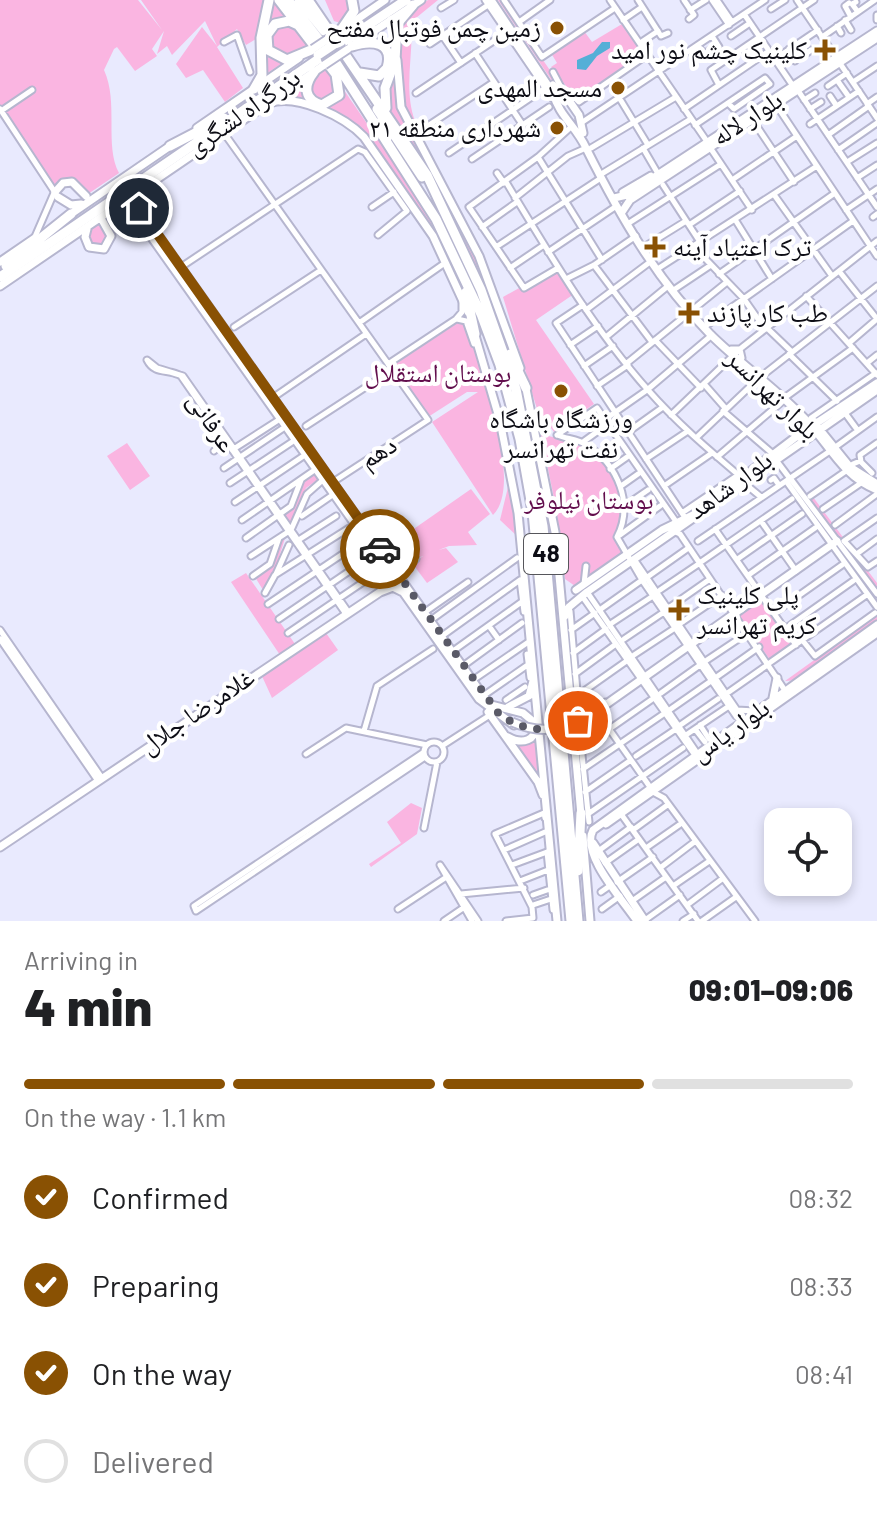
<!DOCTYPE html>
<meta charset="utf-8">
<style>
:root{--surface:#fff;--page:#f2f2f2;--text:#202124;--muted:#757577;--line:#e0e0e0;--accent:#895103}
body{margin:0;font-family:Barlow,"Noto Naskh Arabic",sans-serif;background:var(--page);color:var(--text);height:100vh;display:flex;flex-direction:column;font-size:30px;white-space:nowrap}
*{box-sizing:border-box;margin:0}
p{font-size:26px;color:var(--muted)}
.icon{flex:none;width:44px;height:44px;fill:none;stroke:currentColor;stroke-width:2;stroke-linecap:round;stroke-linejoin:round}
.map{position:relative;height:921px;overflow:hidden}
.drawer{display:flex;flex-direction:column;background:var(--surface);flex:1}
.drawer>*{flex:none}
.tools{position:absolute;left:764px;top:808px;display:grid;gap:16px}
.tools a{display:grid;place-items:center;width:88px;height:88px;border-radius:16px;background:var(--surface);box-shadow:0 4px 12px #0003;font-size:40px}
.pin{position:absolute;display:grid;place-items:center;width:68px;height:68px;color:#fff;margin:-34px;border:4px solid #fff;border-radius:50%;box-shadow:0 2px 8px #0007}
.courier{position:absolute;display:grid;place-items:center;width:80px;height:80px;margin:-40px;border:6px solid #895103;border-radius:50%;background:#fff;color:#222;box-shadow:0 2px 10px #0007}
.overview em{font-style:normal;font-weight:800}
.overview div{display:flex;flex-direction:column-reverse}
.overview{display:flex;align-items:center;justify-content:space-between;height:136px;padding:0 24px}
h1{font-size:52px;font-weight:800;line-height:60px}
.bar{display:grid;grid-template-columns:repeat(4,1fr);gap:12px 8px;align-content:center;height:96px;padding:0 24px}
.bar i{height:10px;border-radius:6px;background:var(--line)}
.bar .on{background:var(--accent)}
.bar p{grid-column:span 4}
ol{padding:0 24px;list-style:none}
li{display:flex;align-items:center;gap:24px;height:88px}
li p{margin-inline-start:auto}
li .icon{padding:8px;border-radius:50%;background:var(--accent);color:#fff;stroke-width:4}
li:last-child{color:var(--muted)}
li i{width:44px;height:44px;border:4px solid var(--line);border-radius:50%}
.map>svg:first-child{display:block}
.green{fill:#fab5e1}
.water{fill:#54afd7}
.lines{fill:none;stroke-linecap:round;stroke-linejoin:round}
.minor-casing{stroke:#b6b6cf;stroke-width:9}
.major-casing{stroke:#b6b6cf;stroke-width:11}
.highway-casing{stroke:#b6b6cf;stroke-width:13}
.minor{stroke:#fff;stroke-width:5}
.major{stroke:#fff;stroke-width:7}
.highway{stroke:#fff;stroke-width:9}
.major-bridge-casing{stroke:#b6b6cf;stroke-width:11;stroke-linecap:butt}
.highway-bridge-casing{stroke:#b6b6cf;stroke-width:13;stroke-linecap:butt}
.major-bridge{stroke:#fff;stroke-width:7}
.highway-bridge{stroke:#fff;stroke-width:9}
.done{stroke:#5a5a67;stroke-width:8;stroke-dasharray:0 14.4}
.route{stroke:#895103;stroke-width:10}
.poi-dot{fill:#895103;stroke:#fff;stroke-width:3}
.labels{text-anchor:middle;stroke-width:8;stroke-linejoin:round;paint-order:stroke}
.shield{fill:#fff;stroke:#56565b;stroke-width:2}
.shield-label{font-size:24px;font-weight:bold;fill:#0d0d15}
.poi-label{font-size:26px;fill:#0d0d15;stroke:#fff;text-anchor:end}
.street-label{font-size:26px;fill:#0d0d15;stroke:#fff}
.park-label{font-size:26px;fill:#620e4d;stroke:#fff}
</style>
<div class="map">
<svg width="877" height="921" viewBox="0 0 877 921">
<rect width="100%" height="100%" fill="#e9eafe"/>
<path class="green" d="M0 0H138L162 30 141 0H264L265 3 256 39 246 45 237 29 217 47 243 88 225 102 203 70 186 78 176 64 202 27 217 46 205 21 172 55 167 46 157 54 164 31 152 49 157 56 135 71 117 47 114 49 104 70C119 103 104 145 119 173L88 194 77 183 56 188 0 106Z
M271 0H276L291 17C272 18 262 27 264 46L272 57 284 62 263 76 261 40Z
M325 0H348L349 12 340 23 334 21Z
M428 0H438L411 22C414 55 403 88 415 121L405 109 396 37 407 14Z
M498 0H502L560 85 558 90Z
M291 22 311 43 287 57 271 49 268 34 272 28Z
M622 24 644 56 578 101 551 67 557 63 551 53 584 31 592 42Z
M327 66 337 80 338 90 325 102 310 96 312 76Z
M395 74 399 108 470 240 519 369 480 283 388 110 389 84Z
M305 79 318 106 344 90C391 160 445 227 470 309L435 232 365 133 346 119 291 97H279Z
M101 220 109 232 106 247 92 248 86 236 91 226Z
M557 271 574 294 536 320 594 404 554 432 537 409 503 297 521 287 525 291Z
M462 320C479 356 525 484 493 515L432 422 478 392H467L428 417 392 366Z
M541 435C580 440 611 457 624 497L615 539 624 551 575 586 565 579 556 508Z
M127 443 150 476 130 490 107 456Z
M315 471 320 478 306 488 292 526 284 515C298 501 299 483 315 471Z
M509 483 518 537 500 520Z
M471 489 490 514 468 532 477 545 449 546 405 563 401 558 393 562 385 549Z
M813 497 877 583V591L809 500Z
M286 535 275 570 263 590 255 577C273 564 271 545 286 535Z
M446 548 458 562 427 583 412 563 428 553Z
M246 573 295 644 280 655 231 582Z
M761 600 792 645 770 660 739 615Z
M877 615V623L798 680 785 681Z
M326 633 338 650 272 698 261 674Z
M536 735 544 791 511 741Z
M411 803 422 808 417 834 371 867 369 864 401 843 387 822Z"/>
<path class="water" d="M602 42H610V48L597 56 586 70 577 69V60L593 53Z"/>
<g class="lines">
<defs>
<path id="minor" d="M485 0 552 98
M504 0 542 57 615 8
M610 0 708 143
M638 0 661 36 668 33
M684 0 694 15 689 19
M712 0 729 25
M717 0 732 22
M797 0 877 118
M856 2 852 4 858 12
M849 3 845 6 851 17
M441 8 454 0
M771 9 785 0
M690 10 706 0
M744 14 793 86
M877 15V20
M623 20 642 7
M845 20 851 30
M519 22 550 0
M837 26 841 33
M442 35 461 63
M712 36 719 47
M731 36 750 23
M822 37 875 0
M224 42 237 35 250 72
M800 42 807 53 811 50
M640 43 658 31
M430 44 488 5
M698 46 704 54 710 50
M789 49 795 61
M475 53 522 124
M775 59 818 30
M553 72 564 93
M837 80 849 97
M853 82 877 66
M719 85 711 70 814 0
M828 86 847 73
M799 92 877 207
M416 93 507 32
M565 94 569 92 579 102 647 55
M830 96 836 105
M620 99 648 145
M804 100 815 93
M867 104 877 97
M780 105 779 109 877 256
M0 109 56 194
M684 109 769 51
M810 109 821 102
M1 111 32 90
M581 123 765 0
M810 124 859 91
M429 125 494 82
M695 125 765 78 770 84 734 109 728 103
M756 125 794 182
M224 133 428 420 333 482
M828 135 869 106
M591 148 676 97
M643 148 657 172
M711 149 752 210
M838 150 877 123
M449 153 545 88
M538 157 602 260
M472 159 549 107
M847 162 877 143
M497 173 504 183
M603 173 691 119
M857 178 877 165
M732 180 797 136
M506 182C549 253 592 327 648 390 676 422 709 450 742 478
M663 185 700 242
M622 192 651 175
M775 196 832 276
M515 198 568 156 586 148
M372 207 394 192
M846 210 877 189
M873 217 877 214
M736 221 772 279
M629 223 721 164
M689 225 740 191
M482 227 517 202
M34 239 54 193
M496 247 601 178
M644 247 686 221
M694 247 744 299 765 329
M548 252 615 207
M594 265 652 342
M181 267 358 149 365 152 407 211 378 235
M510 268 544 245
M558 268 524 288 469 207 538 157 571 127
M659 268 817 166
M839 271 877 319
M719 274 835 193
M566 279 594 265 636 236
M675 289 711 265
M806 296 877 375
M583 305 556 323 686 519
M586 310 650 262
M457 319 466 321 474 344
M359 323 442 265
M707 325 853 221
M234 327 321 270
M767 328 792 352
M606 337 668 286
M655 340 701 388
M849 343 877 319
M570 345 598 326
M731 349H740L742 358
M789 354 837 401
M627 363 727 282
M867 363 877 355
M388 364 456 319 462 312V302
M584 366 613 346
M763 375 877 286
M705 385 726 409
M597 386 628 365
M787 396 853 348
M274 397 366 334
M723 411 773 454
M845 413 856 428
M671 415 740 349 877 241
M811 418 876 373
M604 420 647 390 712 335
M306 426 392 370
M628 432 663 407
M557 435C567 439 578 439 587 445 618 465 634 504 617 537L642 580 736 716
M557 435 597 408 677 523
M696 438 760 377
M583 442 605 426
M834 448 877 417
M232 450 277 421
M214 451 226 440
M599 454 617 442
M717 457 784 400
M646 459 688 431
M776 460 788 476
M853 464 860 461
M224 468 282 429
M610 469 627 457
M872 473 861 462 860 455 877 443
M790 478 877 594
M771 480 774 478 779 485
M786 481 877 607
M230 483 292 442
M744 483 761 497
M621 486 638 474
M664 486 712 453
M810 496 846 471
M235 502 302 457
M626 505 648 490
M823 509 861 483
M682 513 738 475
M302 516 334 494
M877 518 844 541 868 567 877 561
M242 520 316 469
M761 521 796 571
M835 525 877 494
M715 529 796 645
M673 531 680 534 786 692
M620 535 660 506
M246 538 291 506 301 480
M297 541 336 516
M698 541 830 451
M858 553 877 539
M251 556 291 530 307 494 324 479
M739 558 802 514
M636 562 737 710
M701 562 792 499
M397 572 416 559
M276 574 289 545
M750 574 815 528
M253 576 270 564 279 538
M646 578 687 549
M584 584 586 566
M660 590 700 563
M587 592 699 756
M265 593 275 575 349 528
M582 596 697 758
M268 604 359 543
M670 607 710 579
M601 609 642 580
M570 611 579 714 605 702
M425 612 468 582
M774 613 842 565
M346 614 181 376C169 368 155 376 147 360L157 368 183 376 349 613
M279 619 370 557
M431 620 517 558
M612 623 653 596
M678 625 722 595
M489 626 499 640
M785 629 853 581
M0 630 102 778
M571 630 595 613
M288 633 381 570
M442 636 520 580 524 612
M0 639 98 781
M624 639 664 612
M803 641 815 656 875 613
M453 651 523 601
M573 653 606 629
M527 654 530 678
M634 655 675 628
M707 660 749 632
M768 664 865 596
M463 666 522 623
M575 674 616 644
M718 676 759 647
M473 680 527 643
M661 693 700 665
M726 694 766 666
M483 696 529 664
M577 696 628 660
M506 700 525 687
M737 710 755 711
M668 711 711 681
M598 713 650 787
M586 721 579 726 589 822
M700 725 709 739
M679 726 718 699
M695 729 705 742
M364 731 377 686 433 649
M686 735 729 706
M424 752a10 10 0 1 1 20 0a10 10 0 1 1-20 0Z
M588 744 651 700
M442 746 490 715
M424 752 194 906 196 911 425 757
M306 754 346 728 427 745
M636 756 676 729
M583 769 662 715
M585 792 631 760
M653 792 664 798 755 921
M588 814 683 748
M621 814 698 921
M424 828 437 762
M633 830 666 806
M646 848 679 825
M504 850 545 832
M547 852 553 910
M597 852 631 827
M605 863 639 839
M512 865 547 852
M660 868 693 843
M520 881 548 870
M617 882 653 857
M673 886 708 862
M601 892 611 885
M461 894 524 888
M533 895 550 889
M632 901 666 877
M533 905 551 899
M687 905 722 879
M398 909 445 878
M602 909 620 896
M645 920 680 895
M444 921 466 906
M472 921 440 865 478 921
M506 921 533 918 532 907 495 834 544 813 545 818
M683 921 694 914
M702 921 736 897"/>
<path id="major" d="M491 0 553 93C559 116 576 126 586 148 620 216 656 279 710 334 740 364 776 388 805 419 830 445 841 475 877 490
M346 27 385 0
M356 43 421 0
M397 60 401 107 479 256 520 368
M553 85 566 96 579 115 583 133
M269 103C297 93 345 117 364 137L433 236 468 312
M197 128 299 58
M55 192 63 183 72 182 86 196
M137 193 135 201 145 217 489 704
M58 197 71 205 81 204
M614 198 627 195 877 31
M139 208 133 205 131 208 479 699 514 725
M622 212 630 200 877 38
M68 216 173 144
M87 229 85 237 89 247 104 249 111 236 102 220
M0 262 35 238
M0 286 324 65
M474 332 500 421 518 513 557 921
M525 384 555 532 581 815
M812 420 850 467 877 484
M797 437 799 413
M576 590 662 530 693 515 800 434 877 383
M565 616 569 607 587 592 877 390
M773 698 777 678
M491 705 523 713 535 723C538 741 522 745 508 737
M508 707 529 696 533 681
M488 712 538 782 543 795
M584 720 837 541
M606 824 877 633
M583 836 590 921
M593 843 645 921
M0 847 380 592 393 587 401 591
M637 921C623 900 580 854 593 830L877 625"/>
<path id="highway" d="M279 0 338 77
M288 0 331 55 436 219 481 314 500 365 520 439 533 512 571 921
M299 0 324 31
M308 0 427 175 481 290 516 389 543 526 578 921
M300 26 289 21 275 24 267 35 268 50 287 60 311 50
M341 30 354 11 352 0
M343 42 406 0
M352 46C371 40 395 41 387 68L379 76 360 73
M314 72C303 86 304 100 322 105L339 95 336 74
M254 89 262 75 261 38 269 0
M386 108 385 88 395 61 397 24 413 5
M377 109 422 177
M170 146 224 118
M6 266 71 214
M0 277 320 58
M466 292 475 334
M510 354 526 388
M578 871 581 813"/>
</defs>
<use href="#minor" class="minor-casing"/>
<use href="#major" class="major-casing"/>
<use href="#highway" class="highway-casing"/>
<use href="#minor" class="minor"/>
<use href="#major" class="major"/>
<use href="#highway" class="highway"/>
<defs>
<path id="major-bridge" d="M313 49 337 33
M324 65 348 49
M512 722C537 733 561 732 584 717"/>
<path id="highway-bridge" d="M318 55 342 39"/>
</defs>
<use href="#major-bridge" class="major-bridge-casing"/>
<use href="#highway-bridge" class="highway-bridge-casing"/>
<use href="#major-bridge" class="major-bridge"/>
<use href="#highway-bridge" class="highway-bridge"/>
</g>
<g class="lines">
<path class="done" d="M380 549 499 714C524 732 551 734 578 721"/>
<path class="route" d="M139 208 380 549"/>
</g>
<g class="poi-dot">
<circle cx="557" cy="28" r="8"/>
<path d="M821 38h8v8h8v8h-8v8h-8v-8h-8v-8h8z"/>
<circle cx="618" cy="88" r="8"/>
<circle cx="557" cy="128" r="8"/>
<path d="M651 235h8v8h8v8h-8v8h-8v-8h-8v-8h8z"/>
<path d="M685 301h8v8h8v8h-8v8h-8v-8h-8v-8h8z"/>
<circle cx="561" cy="391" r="8"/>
<path d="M675 598h8v8h8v8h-8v8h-8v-8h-8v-8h8z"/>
</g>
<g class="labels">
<rect class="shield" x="524" y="534" width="44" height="40" rx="6"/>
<g class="shield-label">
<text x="546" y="562">48</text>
</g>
<g class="poi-label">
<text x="541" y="37">زمین چمن فوتبال مفتح</text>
<text x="807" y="59">کلینیک چشم نور امید</text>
<text x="602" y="97">مسجد المهدی</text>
<text x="541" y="137">شهرداری منطقه ۲۱</text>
<text x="673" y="256" text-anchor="start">ترک اعتیاد آینه</text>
<text x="707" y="322" text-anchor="start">طب کار پازند</text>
<text x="561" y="428" text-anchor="middle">ورزشگاه باشگاه<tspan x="561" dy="30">نفت تهرانسر</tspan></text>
<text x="697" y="604" text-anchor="start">پلی کلینیک<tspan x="697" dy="30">کریم تهرانسر</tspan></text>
</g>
<g class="street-label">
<text transform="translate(243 112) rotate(-35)" y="9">بزرگراه لشگری</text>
<text transform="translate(747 118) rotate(-33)" y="9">بلوار لاله</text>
<text transform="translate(773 394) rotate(44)" y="9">بلوار تهرانسر</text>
<text transform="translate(212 422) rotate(57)" y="9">عرفانی</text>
<text transform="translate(378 452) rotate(-33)" y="9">دهم</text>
<text transform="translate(730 485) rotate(-36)" y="9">بلوار شاهد</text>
<text transform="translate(197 711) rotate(-34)" y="9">غلامرضا جلال</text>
<text transform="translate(730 730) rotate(-35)" y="9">بلوار یاس</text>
</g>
<g class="park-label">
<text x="438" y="382">بوستان استقلال</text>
<text x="589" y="509">بوستان نیلوفر</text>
</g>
</g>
</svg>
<div class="tools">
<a><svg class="icon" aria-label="locate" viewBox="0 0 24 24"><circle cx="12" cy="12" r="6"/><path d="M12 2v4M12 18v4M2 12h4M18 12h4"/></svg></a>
</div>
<div class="pin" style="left:578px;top:721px;background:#ea580c"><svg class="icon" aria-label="bag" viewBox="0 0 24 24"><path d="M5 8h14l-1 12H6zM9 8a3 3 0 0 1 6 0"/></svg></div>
<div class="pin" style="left:139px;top:208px;background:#1f2937"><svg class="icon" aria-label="home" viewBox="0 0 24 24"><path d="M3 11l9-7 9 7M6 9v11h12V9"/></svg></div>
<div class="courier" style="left:380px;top:549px"><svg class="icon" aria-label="car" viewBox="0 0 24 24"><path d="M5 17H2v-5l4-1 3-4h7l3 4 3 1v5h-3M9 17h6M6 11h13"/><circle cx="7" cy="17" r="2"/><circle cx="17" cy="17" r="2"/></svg></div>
</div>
<section class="drawer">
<div class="overview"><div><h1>4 min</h1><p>Arriving in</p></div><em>09:01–09:06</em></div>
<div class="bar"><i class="on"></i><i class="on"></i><i class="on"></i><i></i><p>On the way · 1.1 km</p></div>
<ol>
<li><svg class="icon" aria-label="check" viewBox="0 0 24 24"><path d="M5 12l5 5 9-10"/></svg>Confirmed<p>08:32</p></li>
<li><svg class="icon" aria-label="check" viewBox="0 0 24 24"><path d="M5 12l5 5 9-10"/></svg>Preparing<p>08:33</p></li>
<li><svg class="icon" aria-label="check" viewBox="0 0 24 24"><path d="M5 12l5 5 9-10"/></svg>On the way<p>08:41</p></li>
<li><i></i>Delivered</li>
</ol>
</section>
